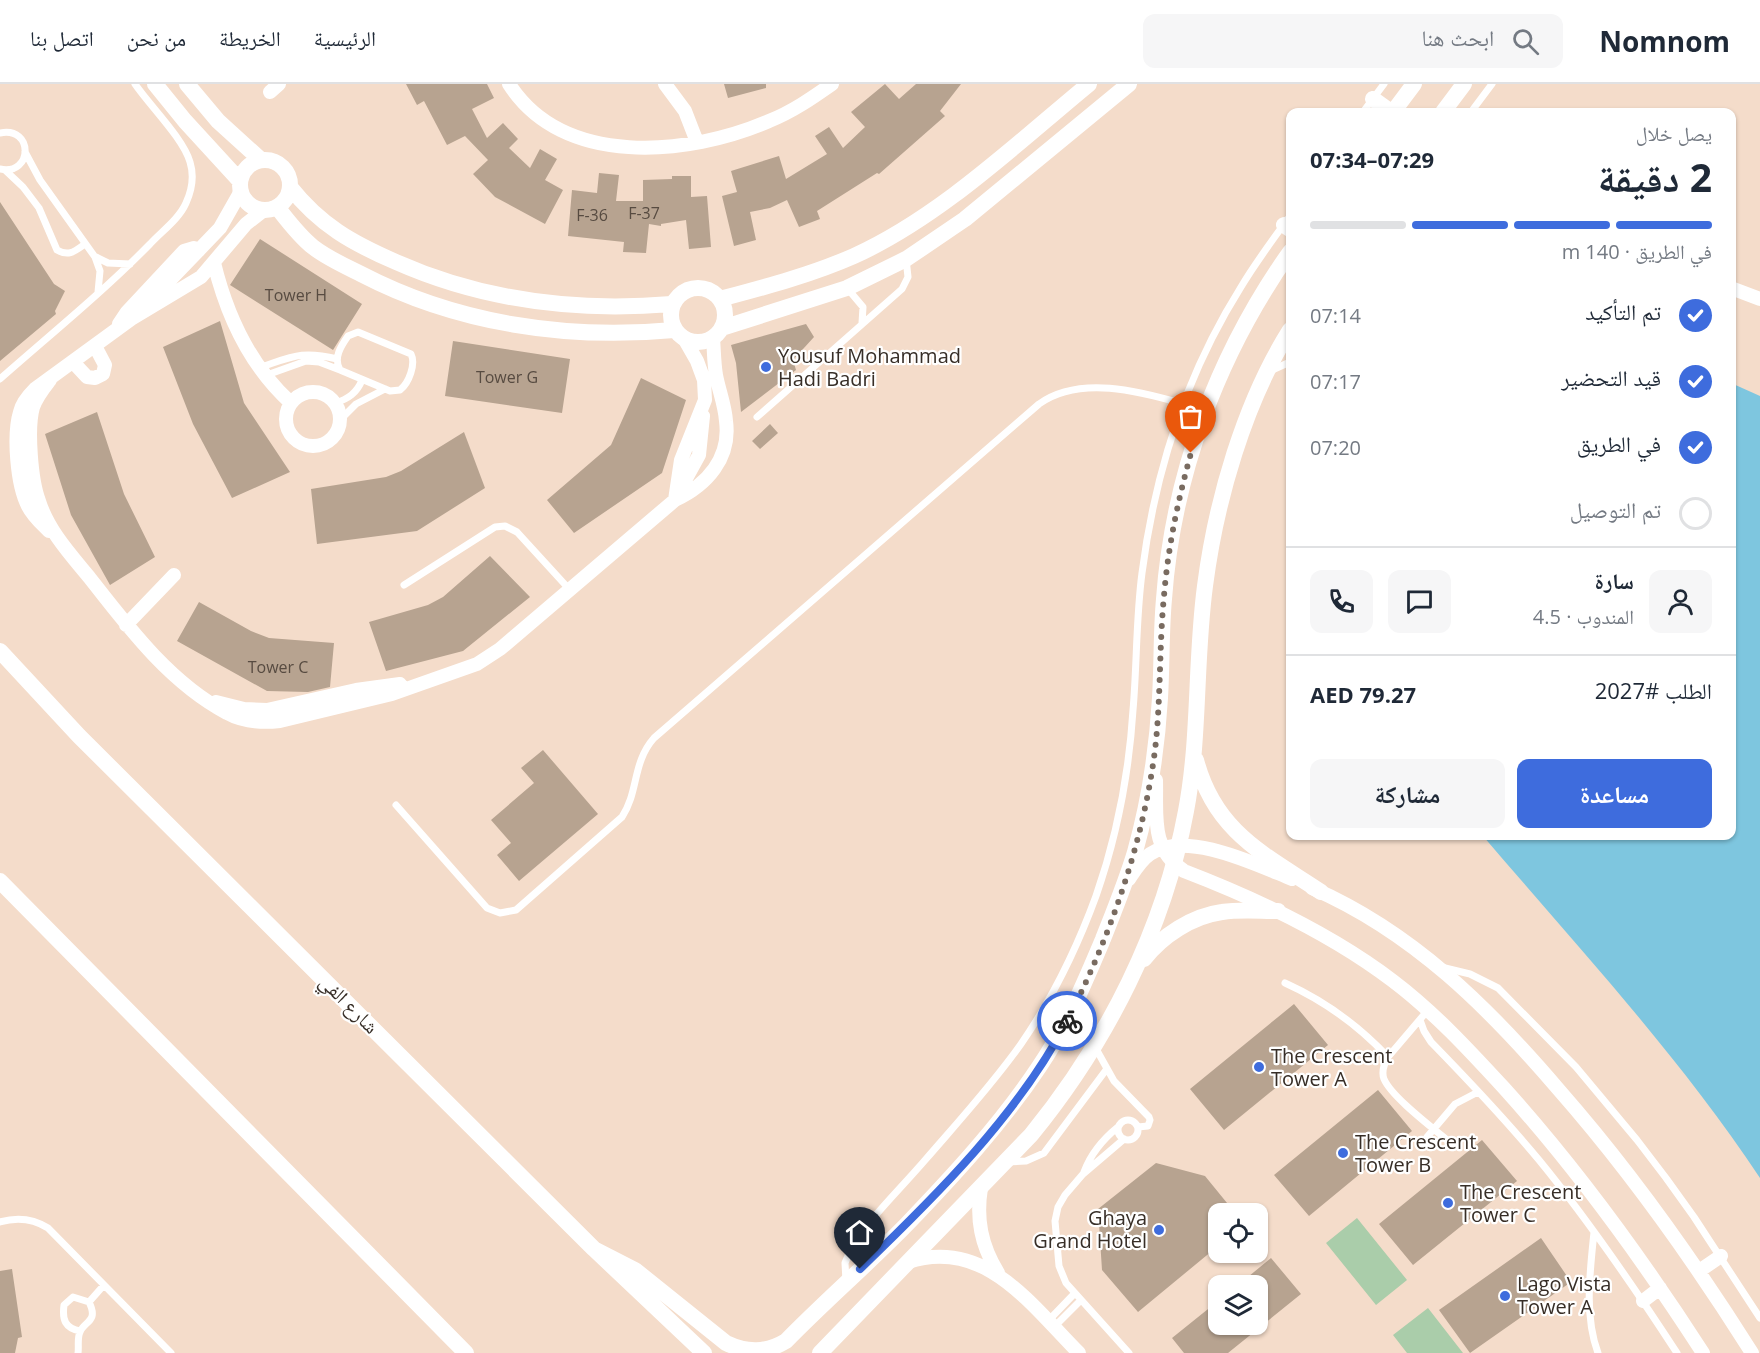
<!DOCTYPE html>
<html lang="ar">
<meta charset="utf-8">
<style>
:root{--surface:#fff;--page:#f6f6f7;--text:#1f2937;--muted:#747a83;--line:#e0e1e3;--accent:#3e6cdd}
body{margin:0;font-family:"Open Sans","Noto Naskh Arabic",sans-serif;background:var(--page);color:var(--text);direction:rtl;height:100vh;display:flex;flex-direction:column;font-size:22px;white-space:nowrap}
*{box-sizing:border-box;margin:0}
p{font-size:20px;color:var(--muted)}
.icon{flex:none;width:33px;height:33px;fill:none;stroke:currentColor;stroke-width:2;stroke-linecap:round;stroke-linejoin:round}
.map{position:relative;flex:1;overflow:hidden;direction:ltr}
.panel{position:absolute;left:1286px;top:24px;width:450px;height:732px;display:flex;flex-direction:column;background:var(--surface);border-radius:12px;box-shadow:0 2px 4px #0004;direction:rtl}
.panel>*{flex:none}
.controls{position:absolute;left:1208px;top:1119px;display:grid;gap:12px}
.controls a{display:grid;place-items:center;width:60px;height:60px;border-radius:12px;background:var(--surface);box-shadow:0 2px 4px #0004;font-size:30px}
.pin{position:absolute;display:grid;place-items:center;width:51px;height:51px;color:#fff;margin:-62px -26px;border-radius:50% 50% 50% 0;rotate:-45deg;box-shadow:0 0 6px #0007}
.pin .icon{rotate:45deg}
.courier{position:absolute;display:grid;place-items:center;width:60px;height:60px;margin:-30px;border:4px solid #3e6cdd;border-radius:50%;background:#fff;color:#222;box-shadow:0 2px 8px #0007}
.summary em{font-style:normal;font-weight:700}
.summary div{display:flex;flex-direction:column-reverse}
.summary{display:flex;align-items:center;justify-content:space-between;height:102px;padding:0 24px}
h1{font-size:39px;font-weight:700;line-height:45px}
.bar{display:grid;grid-template-columns:repeat(4,1fr);gap:9px 6px;align-content:center;height:72px;padding:0 24px}
.bar i{height:8px;border-radius:4px;background:var(--line)}
.bar .on{background:var(--accent)}
.bar p{grid-column:span 4}
.line{display:flex;align-items:center;gap:15px;padding:0 24px;border-top:2px solid var(--line)}
.line div{flex:1}
.round{display:grid;place-items:center;flex:none;width:63px;height:63px;border-radius:12px;background:var(--page)}
ol{padding:0 24px;list-style:none}
li{display:flex;align-items:center;gap:18px;height:66px}
li p{margin-inline-start:auto}
li .icon{padding:6px;border-radius:50%;background:var(--accent);color:#fff;stroke-width:4}
li:last-child{color:var(--muted)}
li i{width:33px;height:33px;border:3px solid var(--line);border-radius:50%}
.cta{display:flex;gap:12px;margin-top:auto;padding:12px 24px}
.cta a{flex:1;height:69px;border-radius:12px;background:var(--accent);color:#fff;font-size:24px;font-weight:700;line-height:69px;text-align:center}
.cta a+a{background:var(--page);color:var(--text)}
header{display:flex;align-items:center;gap:36px;box-sizing:border-box;height:84px;padding:0 30px;background:var(--surface);border-bottom:2px solid var(--line)}
header strong{font-size:28px}
nav{display:flex;gap:33px;margin-inline-start:auto;font-size:21px}
.search{width:420px;height:54px;background:var(--page);display:flex;align-items:center;gap:15px;box-sizing:border-box;padding:0 21px;border-radius:12px;color:var(--muted);font-size:22px}
.map>svg:first-child{display:block}
.green{fill:#aacdaa}
.water{fill:#7ec6df}
.building{fill:#b7a390}
.lines{fill:none;stroke-linecap:round;stroke-linejoin:round}
.service{stroke:#fff;stroke-width:7}
.minor{stroke:#fff;stroke-width:14}
.tertiary{stroke:#fff;stroke-width:16}
.done{stroke:#796b60;stroke-width:6;stroke-dasharray:0 10.8}
.route{stroke:#3e6cdd;stroke-width:8}
.poi-dot{fill:#3e6cdd;stroke:#fff;stroke-width:2}
.labels{text-anchor:middle;stroke-width:4.5;stroke-linejoin:round;paint-order:stroke}
.number-label{font-size:16px;fill:#574b41}
.poi-label{font-size:20px;fill:#372e27;stroke:#fff;text-anchor:start}
.street-label{font-size:20px;fill:#372e27;stroke:#fff}
</style>
<header>
<strong>Nomnom</strong>
<div class="search"><svg class="icon" aria-label="search" viewBox="0 0 24 24"><circle cx="10" cy="10" r="6"/><path d="M15 15l6 6"/></svg>ابحث هنا</div>
<nav><a>الرئيسية</a><a>الخريطة</a><a>من نحن</a><a>اتصل بنا</a></nav>
</header>
<div class="map">
<svg width="1760" height="1269" viewBox="0 0 1760 1269">
<rect width="100%" height="100%" fill="#f4dcca"/>
<path class="green" d="M1357 1134 1407 1196 1376 1221 1326 1159Z
M1428 1224 1463 1269H1407L1393 1251Z"/>
<path class="water" d="M1731 299 1760 312V1094C1679 972 1578 863 1483 752H1731Z"/>
<path class="building" d="M406 0H487L494 14 472 25 487 54 503 39 518 55 509 64 530 84 540 65 557 75 545 96 563 106 545 140 495 113 473 90 488 76 465 52 447 61 424 17 417 21Z
M724 0H766V4L728 14Z
M885 0 899 15 916 0H961L940 27 945 32 879 90 877 89 817 127 820 135 799 143 787 116 770 124 750 128 756 156 734 162 722 112 737 108 731 87 779 72 786 95 827 70 815 52 829 43 843 64 865 43 851 28Z
M599 89 619 91 616 117H643V96L672 95V92H691V113L707 112 711 163 689 165 686 136 661 140V142L649 140 646 169 623 168 624 158 568 152 572 106 597 109Z
M0 118 54 200 65 207 55 227 56 230 0 277Z
M260 155 362 220 333 266 230 201Z
M220 237 244 319 290 388 232 414 193 340 163 263Z
M806 240 814 253 793 276 796 286 741 328 736 279 731 261Z
M453 257 570 275 562 329 445 312Z
M641 294 686 316 662 389 574 449 547 416 611 361Z
M97 328 124 410 155 473 110 501 71 431 45 350Z
M770 340 778 349 760 365 752 357Z
M464 348 485 404 417 447 317 460 311 405 386 393 401 387Z
M490 472 530 513 463 567 386 587 369 538 428 521 443 513Z
M199 518 251 547 269 554 334 559 330 603 308 608 267 607 177 557Z
M543 666 598 730 519 797 497 771 511 759 491 736 534 699 521 684Z
M1294 920 1328 961 1224 1046 1190 1005Z
M1378 1006 1412 1047 1309 1132 1274 1091Z
M1482 1056 1517 1097 1413 1181 1379 1140Z
M1156 1079 1205 1092 1236 1130H1218V1162L1138 1228 1102 1186 1098 1125Z
M1541 1154 1571 1198 1470 1269 1439 1226Z
M1271 1174 1301 1210 1228 1269H1184L1172 1254 1218 1217V1240H1257V1202H1237Z
M12 1185 22 1253 18 1254 15 1269H0V1187Z"/>
<g class="lines">
<path class="service" d="M1363 28 1384 0
M1471 28 1492 0
M0 49C34 42 33 92 0 85
M25 68 40 96 95 173 100 187 98 208
M5 86 23 103 39 124 57 166C69 173 75 167 85 160
M96 173 108 179 130 180
M847 204 863 223 862 239
M358 248 411 270C416 280 409 299 400 306L390 307 340 286C333 274 341 262 348 252Z
M258 284C292 273 301 266 337 275
M1270 287 1290 278
M264 292 306 277 319 278 340 286
M0 295C51 250 103 208 150 160 162 147 179 135 186 119 192 106 194 91 190 78 183 54 150 22 135 0
M335 319C348 315 357 309 362 296
M757 333 902 205 908 193 906 175
M341 335 356 320 385 305
M404 501 495 443 505 442 517 448 570 506
M396 721 487 824 500 829 516 826 622 733C639 707 632 679 654 654L1039 320C1079 291 1139 307 1184 320
M1441 883 1470 890 1498 904 1576 983 1637 1056 1666 1094 1694 1133 1760 1234
M1285 899C1325 917 1358 941 1388 973
M1428 926 1388 973C1384 980 1381 987 1384 995 1392 1014 1437 1047 1453 1061
M1420 936 1424 947 1431 958C1468 996 1505 1035 1539 1076 1589 1137 1634 1203 1677 1269
M1095 963 1114 997 1149 1033 1150 1036 1148 1042 1138 1043
M1118 1046a10 10 0 1 1 20 0a10 10 0 1 1-20 0Z
M1427 1053 1455 1020 1478 1008
M1124 1055 1083 1090 1065 1111 1058 1123 1055 1137 1059 1182 1066 1199 1129 1269
M1007 1078 1026 1077 1044 1069 1106 986
M1084 1088C1091 1069 1102 1056 1118 1043
M0 1138C17 1133 32 1134 48 1144L171 1269
M1594 1148C1590 1188 1584 1231 1598 1269
M846 1197 845 1179 854 1158C875 1129 902 1103 926 1075 958 1038 992 1001 1021 960 1052 915 1077 864 1096 812 1117 752 1129 689 1133 626 1137 580 1136 534 1142 489 1155 388 1187 289 1241 203 1256 178 1273 155 1290 132
M89 1218 104 1201
M1048 1237 1075 1209
M1054 1243 1081 1216
M78 1269C79 1263 77 1254 80 1248 84 1237 99 1238 89 1218L73 1213 64 1221C62 1236 65 1244 80 1247"/>
<path class="minor" d="M509 0C563 84 688 72 769 37 792 28 812 14 832 0
M665 0 685 27 697 58
M270 8 279 0
M214 179C227 232 250 282 291 319
M1731 204 1760 215
M148 219 220 144 241 107
M119 240 127 228 184 167 194 164 199 166
M73 278 87 293 95 294 103 290 105 281 95 262
M50 296C43 305 37 312 33 323 27 344 31 396 39 417 48 446 70 470 89 493 128 543 170 599 227 629 243 638 262 639 280 637L392 610 477 580 500 565 675 416C707 401 731 374 726 337 725 321 719 307 716 291 714 279 714 267 713 254
M286 335a27 27 0 1 1 54 0a27 27 0 1 1-54 0Z
M677 411 699 371 703 332
M675 416 681 376 705 316 704 296 697 277 685 256
M49 447C41 439 33 432 28 422 17 401 13 351 20 328 22 319 28 312 35 305L131 235 201 193 246 140 264 126
M126 541 174 491
M216 618 244 625 267 626 356 606 400 600
M1156 696C1157 732 1150 765 1184 787 1257 815 1330 849 1393 897 1434 928 1469 966 1504 1004 1578 1086 1643 1176 1703 1269
M1129 795C1135 786 1141 776 1150 770 1186 746 1255 780 1292 795
M1312 804C1413 848 1489 924 1559 1006 1631 1088 1694 1177 1752 1269
M981 1104C976 1135 981 1161 998 1189
M908 1178C985 1153 1031 1221 1079 1269
M1699 1187 1721 1172
M1643 1217 1660 1204"/>
<path class="tertiary" d="M155 0 185 37 240 97
M187 0 218 37 261 76
M1373 15 1391 28
M1393 28 1414 0
M1443 28 1464 0
M240 101a25 25 0 1 1 50 0a25 25 0 1 1-50 0Z
M290 103C320 141 352 159 396 178 484 217 577 228 672 220
M277 123C288 137 299 152 313 163 327 174 345 182 361 190 457 240 567 256 674 246
M1284 141 1290 145
M671 231a27 27 0 1 1 54 0a27 27 0 1 1-54 0Z
M720 215C765 203 811 191 854 172 940 133 1016 60 1089 0
M722 244 847 204 906 175 965 135 1129 0
M0 567 79 652 594 1165 704 1269
M1196 676C1215 748 1264 770 1321 808
M0 797 466 1269
M1144 875C1162 852 1192 832 1222 828 1240 825 1259 827 1278 827
M594 1165 635 1186 726 1259C747 1269 766 1269 786 1257 825 1217 868 1180 907 1140 954 1091 1001 1040 1039 983 1066 943 1084 900 1103 855 1114 827 1126 798 1135 768 1149 718 1157 665 1160 614 1162 581 1161 548 1164 515 1173 390 1218 270 1290 168
M820 1269 1031 1051C1107 958 1164 846 1186 727 1200 653 1195 577 1205 502 1216 417 1244 319 1290 246"/>
</g>
<g class="lines">
<path class="done" d="M1067 937C1110 853 1143 760 1155 666 1161 615 1159 563 1164 512 1168 463 1178 416 1191 369"/>
<path class="route" d="M860 1185C935 1113 1019 1030 1067 937"/>
</g>
<g class="poi-dot">
<circle cx="766" cy="283" r="6"/>
<circle cx="1259" cy="983" r="6"/>
<circle cx="1343" cy="1069" r="6"/>
<circle cx="1448" cy="1119" r="6"/>
<circle cx="1159" cy="1146" r="6"/>
<circle cx="1505" cy="1212" r="6"/>
</g>
<g class="labels">
<g class="number-label">
<text x="644" y="135">F-37</text>
<text x="592" y="137">F-36</text>
<text x="296" y="217">Tower H</text>
<text x="507" y="299">Tower G</text>
<text x="278" y="589">Tower C</text>
</g>
<g class="poi-label">
<text x="778" y="279">Yousuf Mohammad<tspan x="778" dy="23">Hadi Badri</tspan></text>
<text x="1271" y="979">The Crescent<tspan x="1271" dy="23">Tower A</tspan></text>
<text x="1355" y="1065">The Crescent<tspan x="1355" dy="23">Tower B</tspan></text>
<text x="1460" y="1115">The Crescent<tspan x="1460" dy="23">Tower C</tspan></text>
<text x="1147" y="1141" text-anchor="end">Ghaya<tspan x="1147" dy="23">Grand Hotel</tspan></text>
<text x="1517" y="1207">Lago Vista<tspan x="1517" dy="23">Tower A</tspan></text>
</g>
<g class="street-label">
<text transform="translate(349 920) rotate(45)" y="7">شارع الفي</text>
</g>
</g>
</svg>
<div class="controls">
<a><svg class="icon" aria-label="locate" viewBox="0 0 24 24"><circle cx="12" cy="12" r="6"/><path d="M12 2v4M12 18v4M2 12h4M18 12h4"/></svg></a>
<a><svg class="icon" aria-label="layers" viewBox="0 0 24 24"><path d="M12 4l9 5-9 5-9-5zM3 14l9 5 9-5"/></svg></a>
</div>
<div class="pin" style="left:1191px;top:369px;background:#ea580c"><svg class="icon" aria-label="bag" viewBox="0 0 24 24"><path d="M5 8h14l-1 12H6zM9 8a3 3 0 0 1 6 0"/></svg></div>
<div class="pin" style="left:860px;top:1185px;background:#1f2937"><svg class="icon" aria-label="home" viewBox="0 0 24 24"><path d="M3 11l9-7 9 7M6 9v11h12V9"/></svg></div>
<div class="courier" style="left:1067px;top:937px"><svg class="icon" aria-label="bike" viewBox="0 0 24 24"><circle cx="6" cy="16" r="4"/><circle cx="18" cy="16" r="4"/><path d="M6 16l4-8h5l3 8M10 8l3 8H6M13 5h3"/></svg></div>
<section class="panel">
<div class="summary"><div><h1>2 دقيقة</h1><p>يصل خلال</p></div><em>07:29–07:34</em></div>
<div class="bar"><i class="on"></i><i class="on"></i><i class="on"></i><i></i><p>في الطريق · 140 m</p></div>
<ol>
<li><svg class="icon" aria-label="check" viewBox="0 0 24 24"><path d="M5 12l5 5 9-10"/></svg>تم التأكيد<p>07:14</p></li>
<li><svg class="icon" aria-label="check" viewBox="0 0 24 24"><path d="M5 12l5 5 9-10"/></svg>قيد التحضير<p>07:17</p></li>
<li><svg class="icon" aria-label="check" viewBox="0 0 24 24"><path d="M5 12l5 5 9-10"/></svg>في الطريق<p>07:20</p></li>
<li><i></i>تم التوصيل</li>
</ol>
<div class="line" style="height:108px"><a class="round"><svg class="icon" aria-label="person" viewBox="0 0 24 24"><circle cx="12" cy="8" r="4"/><path d="M4 21q1-7 8-7t8 7"/></svg></a><div><b>سارة</b><p>المندوب · 4.5</p></div><a class="round"><svg class="icon" aria-label="chat" viewBox="0 0 24 24"><path d="M4 5h16v11H9l-5 4z"/></svg></a><a class="round"><svg class="icon" aria-label="phone" viewBox="0 0 24 24"><path d="M5 4h4l2 5-3 2q2 4 5 5l2-3 5 2v4C11 20 4 13 5 4z"/></svg></a></div>
<div class="line" style="height:78px"><div>الطلب #2027</div><b>AED 79.27</b></div>
<div class="cta"><a>مساعدة</a><a>مشاركة</a></div>
</section>
</div>
